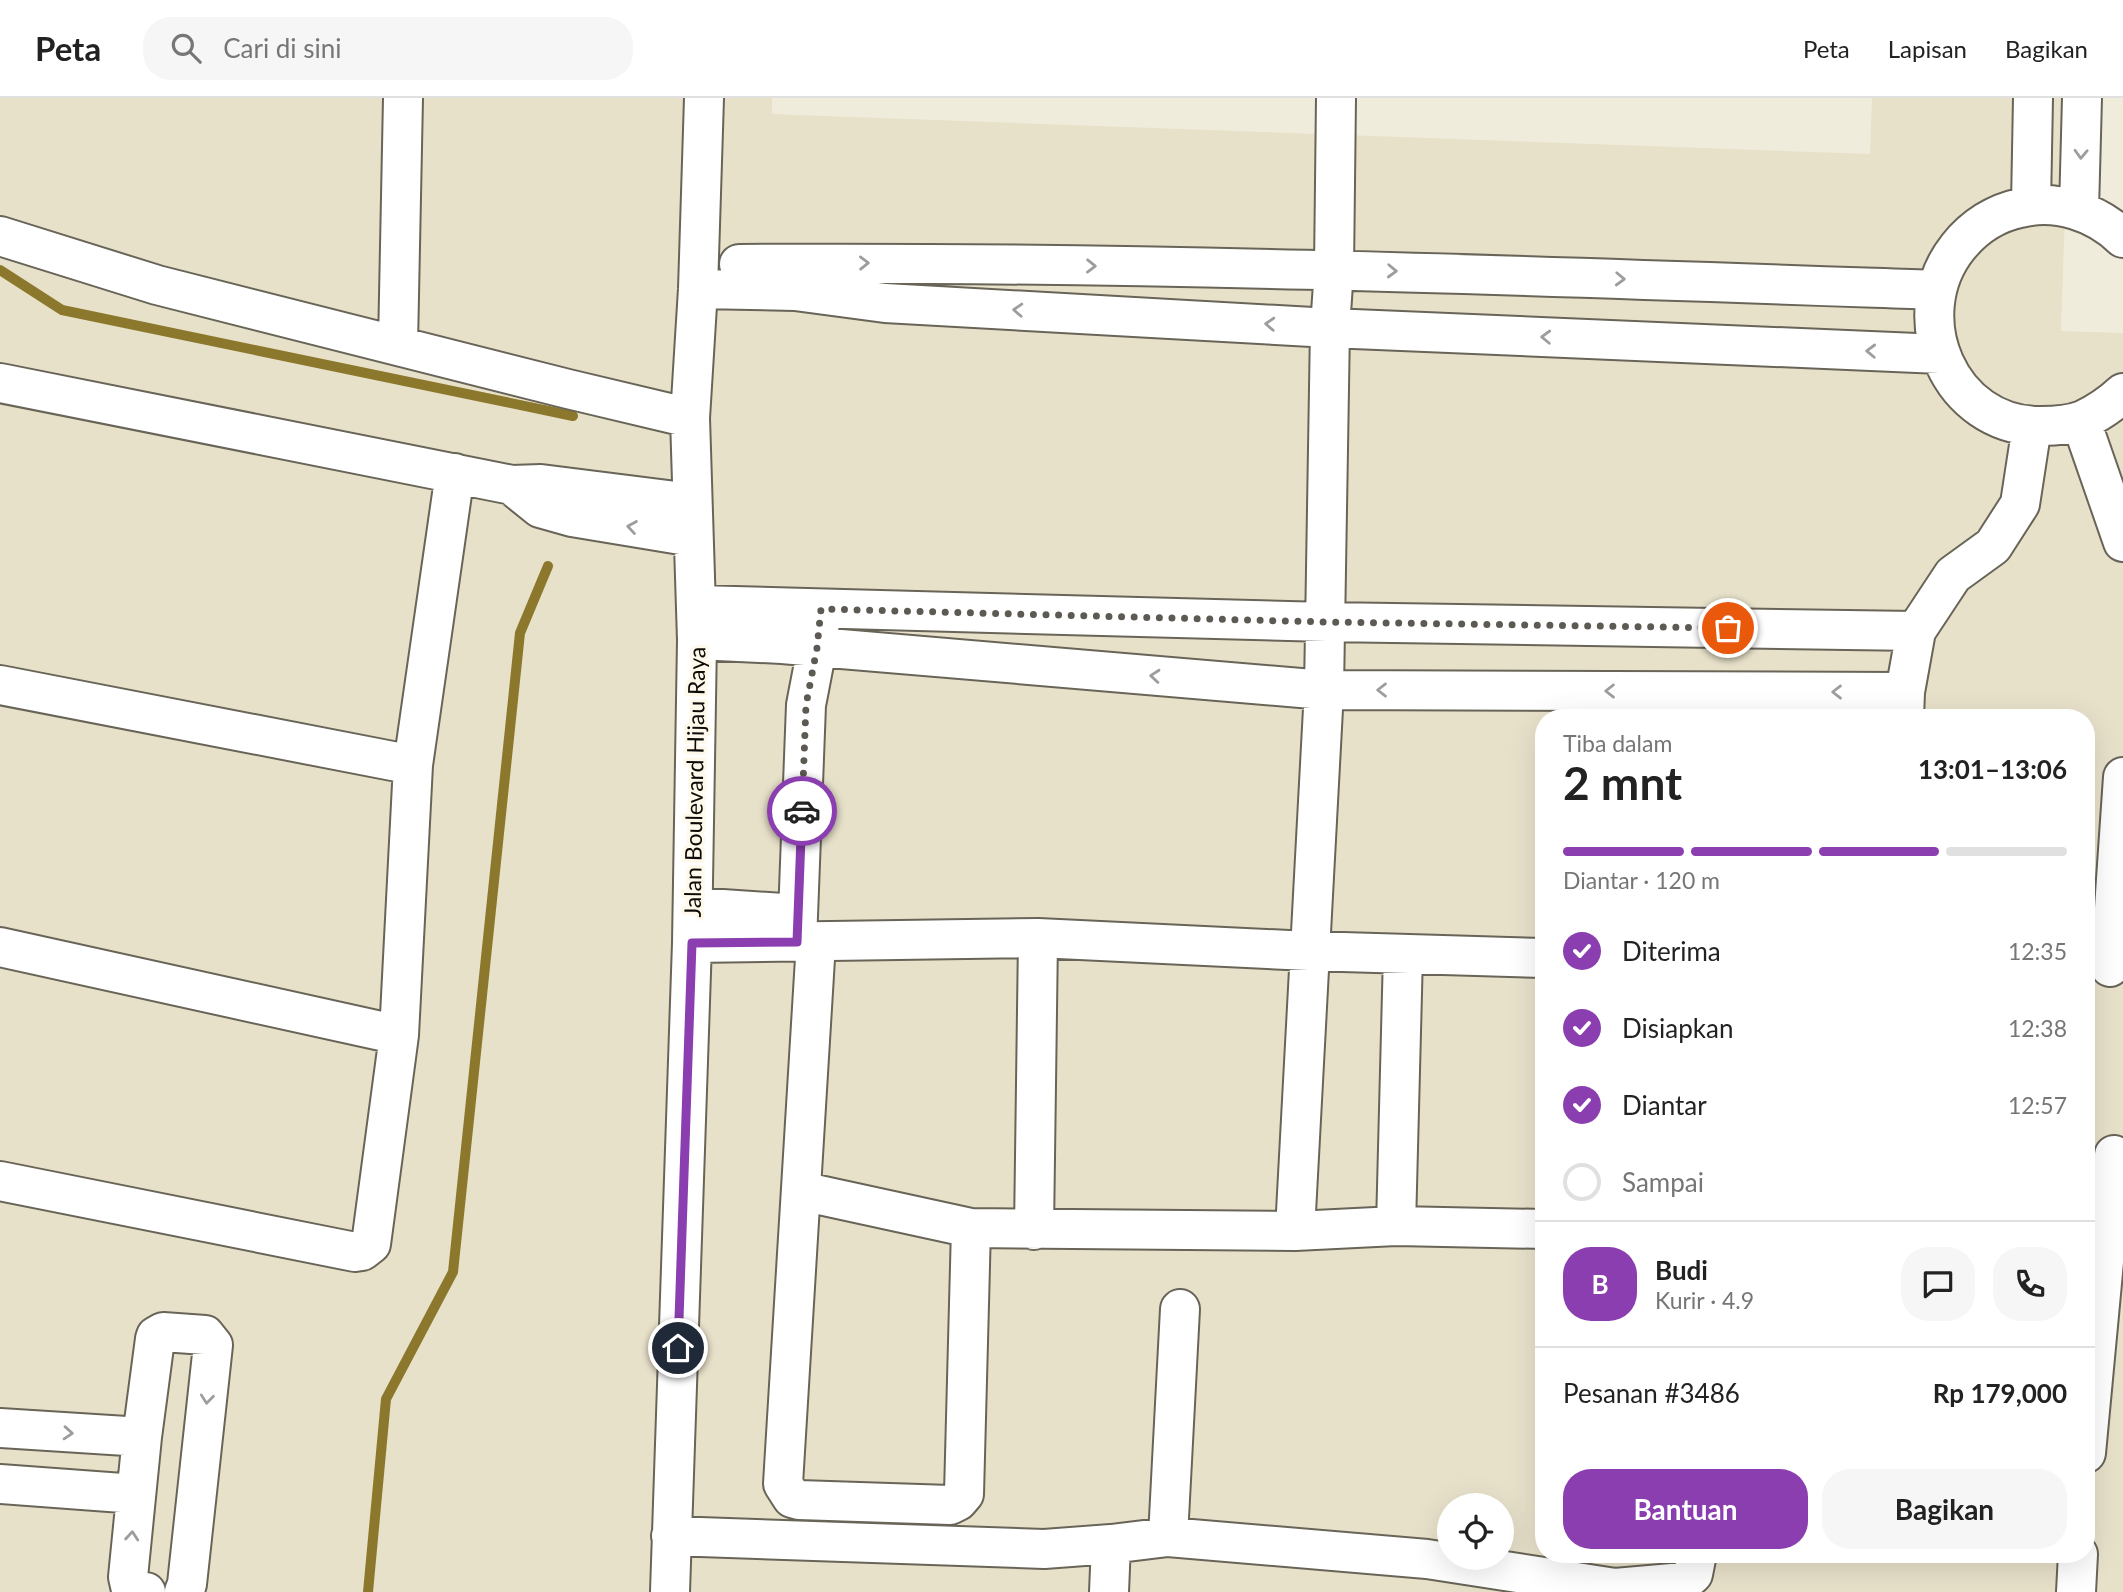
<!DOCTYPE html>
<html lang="id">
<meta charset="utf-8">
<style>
:root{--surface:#fff;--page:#f6f6f6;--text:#222;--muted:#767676;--line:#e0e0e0;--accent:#8b3eaf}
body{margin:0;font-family:Lato,sans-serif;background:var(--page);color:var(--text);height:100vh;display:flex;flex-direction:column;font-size:26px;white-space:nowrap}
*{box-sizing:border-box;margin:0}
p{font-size:23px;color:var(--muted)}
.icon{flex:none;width:38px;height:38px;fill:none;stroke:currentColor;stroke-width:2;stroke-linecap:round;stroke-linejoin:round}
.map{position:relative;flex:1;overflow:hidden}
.side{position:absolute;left:1535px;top:611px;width:560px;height:854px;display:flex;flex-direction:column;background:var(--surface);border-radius:28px;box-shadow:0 7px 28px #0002}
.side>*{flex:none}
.tools{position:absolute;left:1437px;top:1395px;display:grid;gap:14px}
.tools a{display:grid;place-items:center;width:77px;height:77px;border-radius:50%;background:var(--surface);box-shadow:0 7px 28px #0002;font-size:35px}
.pin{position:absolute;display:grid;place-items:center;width:60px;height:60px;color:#fff;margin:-30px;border:4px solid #fff;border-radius:50%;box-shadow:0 2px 7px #0007}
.courier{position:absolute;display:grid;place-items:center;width:70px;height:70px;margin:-35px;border:5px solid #8b3eaf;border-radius:50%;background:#fff;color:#222;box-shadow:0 2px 9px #0007}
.summary em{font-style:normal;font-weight:700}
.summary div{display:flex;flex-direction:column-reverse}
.summary{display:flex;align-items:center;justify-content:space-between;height:119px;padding:0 28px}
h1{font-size:46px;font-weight:700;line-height:52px}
.bar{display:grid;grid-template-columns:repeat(4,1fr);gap:10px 7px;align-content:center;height:84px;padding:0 28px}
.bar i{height:9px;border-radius:5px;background:var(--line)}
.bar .on{background:var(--accent)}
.bar p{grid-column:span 4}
.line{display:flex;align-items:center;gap:18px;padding:0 28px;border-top:2px solid var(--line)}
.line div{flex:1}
.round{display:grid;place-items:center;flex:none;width:74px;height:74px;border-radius:28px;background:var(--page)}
ol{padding:0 28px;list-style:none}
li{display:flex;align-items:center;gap:21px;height:77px}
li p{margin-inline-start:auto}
li .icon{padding:7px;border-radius:50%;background:var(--accent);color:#fff;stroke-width:4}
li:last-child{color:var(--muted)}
li i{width:38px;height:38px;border:4px solid var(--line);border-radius:50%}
.primary-button{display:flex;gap:14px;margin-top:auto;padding:14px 28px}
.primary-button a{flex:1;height:80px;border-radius:28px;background:var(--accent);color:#fff;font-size:28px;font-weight:700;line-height:80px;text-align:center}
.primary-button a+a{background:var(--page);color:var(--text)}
header{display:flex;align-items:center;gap:42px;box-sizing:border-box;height:98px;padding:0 35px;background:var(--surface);border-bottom:2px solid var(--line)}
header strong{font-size:33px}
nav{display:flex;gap:38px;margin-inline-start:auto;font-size:24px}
.search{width:490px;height:63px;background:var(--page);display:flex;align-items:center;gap:18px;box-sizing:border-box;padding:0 24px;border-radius:28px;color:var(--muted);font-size:26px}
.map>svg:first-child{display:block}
.built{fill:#e8e1ca;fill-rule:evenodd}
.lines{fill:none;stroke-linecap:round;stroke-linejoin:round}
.stream{stroke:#8c782c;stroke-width:10}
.minor-casing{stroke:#686457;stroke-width:42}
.minor{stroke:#fff;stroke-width:38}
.oneway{stroke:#9e9d9c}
.done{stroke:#5c5a52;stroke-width:7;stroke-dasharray:0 12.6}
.route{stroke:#8b3eaf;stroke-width:9}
.labels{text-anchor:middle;stroke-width:7;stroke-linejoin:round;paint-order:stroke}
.street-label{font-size:23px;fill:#0d0b07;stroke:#fef9ea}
</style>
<header>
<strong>Peta</strong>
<div class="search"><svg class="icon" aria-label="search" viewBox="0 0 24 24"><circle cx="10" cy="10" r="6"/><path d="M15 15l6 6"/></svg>Cari di sini</div>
<nav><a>Peta</a><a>Lapisan</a><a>Bagikan</a></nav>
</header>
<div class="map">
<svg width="2123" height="1494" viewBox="0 0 2123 1494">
<rect width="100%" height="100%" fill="#f0ecdc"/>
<path class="built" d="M0 0H772V16L1870 56 1872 0H2069L2061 233 2123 235V1494H0ZM1544 620H2086V1456H1544ZM1449 1407H1502V1460H1449Z"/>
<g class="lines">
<path class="stream" d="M0 172 62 212 573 318
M368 1494 386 1301 453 1174 520 535 548 468"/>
<defs>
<path id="minor" d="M2031 107 2033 0
M2079 112 2082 0
M0 138 157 187 568 291 690 320
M2123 140C2096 114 2057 101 2020 110 1996 115 1974 129 1958 149 1903 218 1949 329 2041 328 2055 328 2070 327 2083 322 2098 315 2111 306 2123 295
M739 166C1139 163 1538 178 1937 192
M698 191 795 193 885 205 1330 230 1940 256
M398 247 403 0
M0 285 512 387 541 386 692 405
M2081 323 2123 444
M514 389 540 410 572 419 693 439
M696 507 1326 524 1916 533
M697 542 782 546 1324 592 1905 594
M0 587 413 667
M1904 620 1905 594 1916 533 1953 477 1993 448 2020 406 2032 328
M693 809 798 816
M797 844 806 607 817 550 820 524
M816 844 783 1386 792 1400 799 1402 950 1407 958 1403 964 1396 971 1130 1295 1133 1396 1128 1544 1131
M692 845 1038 840 1309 853 1544 860
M0 849 399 937
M2110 869 2123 679
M0 1083 355 1154 362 1153 371 1146 399 937 413 667 455 375
M801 1093 971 1130
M1396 1128 1403 856
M1034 1132 1038 840
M1295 1133 1324 592 1330 230 1334 171 1336 0
M0 1330 142 1339
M2086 1355 2114 1057
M0 1386 136 1396
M671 1438 1044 1451 1111 1446 1168 1439 1427 1461 1615 1490 1684 1484 1693 1476 1697 1456
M1168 1439 1180 1211
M146 1494 131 1492 128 1479 142 1339 155 1241 156 1238 163 1234 205 1237 213 1247 187 1486 184 1494
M670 1494 692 845 697 542 690 320 698 191 704 0
M1109 1494 1111 1446
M2076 1494 2078 1456"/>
</defs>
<use href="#minor" class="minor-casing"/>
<use href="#minor" class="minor"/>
</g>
<defs><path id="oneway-chevron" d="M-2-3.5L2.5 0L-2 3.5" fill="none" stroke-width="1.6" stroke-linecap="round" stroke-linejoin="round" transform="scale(1.75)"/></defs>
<g class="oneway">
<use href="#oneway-chevron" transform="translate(2081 56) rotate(92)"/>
<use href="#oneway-chevron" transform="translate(864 165) rotate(-1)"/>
<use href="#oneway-chevron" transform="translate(1091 168) rotate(1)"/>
<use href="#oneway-chevron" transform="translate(1392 173) rotate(2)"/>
<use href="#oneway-chevron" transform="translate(1620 181) rotate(2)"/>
<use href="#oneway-chevron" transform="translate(1018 212) rotate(-177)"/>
<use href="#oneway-chevron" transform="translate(1270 226) rotate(-177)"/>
<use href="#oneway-chevron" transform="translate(1546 239) rotate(-178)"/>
<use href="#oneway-chevron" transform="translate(1871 253) rotate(-178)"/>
<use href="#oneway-chevron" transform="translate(632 429) rotate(-171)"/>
<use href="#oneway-chevron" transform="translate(1155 578) rotate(-175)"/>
<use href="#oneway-chevron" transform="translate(1382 592) rotate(-180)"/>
<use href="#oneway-chevron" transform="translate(1610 593) rotate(-180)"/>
<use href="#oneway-chevron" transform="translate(1837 594) rotate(-180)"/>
<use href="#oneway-chevron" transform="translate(207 1301) rotate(96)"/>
<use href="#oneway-chevron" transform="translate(68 1335) rotate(4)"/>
<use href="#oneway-chevron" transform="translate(132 1438) rotate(-85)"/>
</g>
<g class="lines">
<path class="done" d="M802 713 806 607 817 550 821 511 1326 524 1728 530"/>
<path class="route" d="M678 1250 692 845 797 844 802 713"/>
</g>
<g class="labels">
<g class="street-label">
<text transform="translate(695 684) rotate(-89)" y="8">Jalan Boulevard Hijau Raya</text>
</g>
</g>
</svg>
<div class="tools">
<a><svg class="icon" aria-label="locate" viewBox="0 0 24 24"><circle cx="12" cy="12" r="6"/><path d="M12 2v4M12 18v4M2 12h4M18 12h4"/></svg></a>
</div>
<div class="pin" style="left:1728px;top:530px;background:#ea580c"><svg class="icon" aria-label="bag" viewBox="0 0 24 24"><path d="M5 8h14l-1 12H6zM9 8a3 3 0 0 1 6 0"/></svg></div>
<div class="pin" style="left:678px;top:1250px;background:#1f2937"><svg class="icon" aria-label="home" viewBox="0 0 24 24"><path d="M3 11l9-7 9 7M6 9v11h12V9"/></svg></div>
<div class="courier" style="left:802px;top:713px"><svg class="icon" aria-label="car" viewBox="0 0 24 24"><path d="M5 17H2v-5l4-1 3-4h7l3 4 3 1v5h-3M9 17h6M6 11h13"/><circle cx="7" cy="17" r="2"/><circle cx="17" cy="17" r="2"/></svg></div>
<section class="side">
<div class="summary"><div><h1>2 mnt</h1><p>Tiba dalam</p></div><em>13:01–13:06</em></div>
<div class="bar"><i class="on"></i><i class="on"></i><i class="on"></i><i></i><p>Diantar · 120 m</p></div>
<ol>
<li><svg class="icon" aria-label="check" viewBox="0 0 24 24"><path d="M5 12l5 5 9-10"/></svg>Diterima<p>12:35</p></li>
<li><svg class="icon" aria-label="check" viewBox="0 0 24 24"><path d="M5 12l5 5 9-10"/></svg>Disiapkan<p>12:38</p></li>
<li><svg class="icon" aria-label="check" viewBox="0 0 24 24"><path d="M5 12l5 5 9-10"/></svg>Diantar<p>12:57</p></li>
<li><i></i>Sampai</li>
</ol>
<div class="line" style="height:126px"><b class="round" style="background:var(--accent);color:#fff">B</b><div><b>Budi</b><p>Kurir · 4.9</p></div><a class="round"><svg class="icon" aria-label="chat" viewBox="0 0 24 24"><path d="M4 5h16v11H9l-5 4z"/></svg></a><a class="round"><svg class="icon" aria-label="phone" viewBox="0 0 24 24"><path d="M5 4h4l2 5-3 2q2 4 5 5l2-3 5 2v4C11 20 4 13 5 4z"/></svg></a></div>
<div class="line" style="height:91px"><div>Pesanan #3486</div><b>Rp 179,000</b></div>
<div class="primary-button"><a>Bantuan</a><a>Bagikan</a></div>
</section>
</div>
